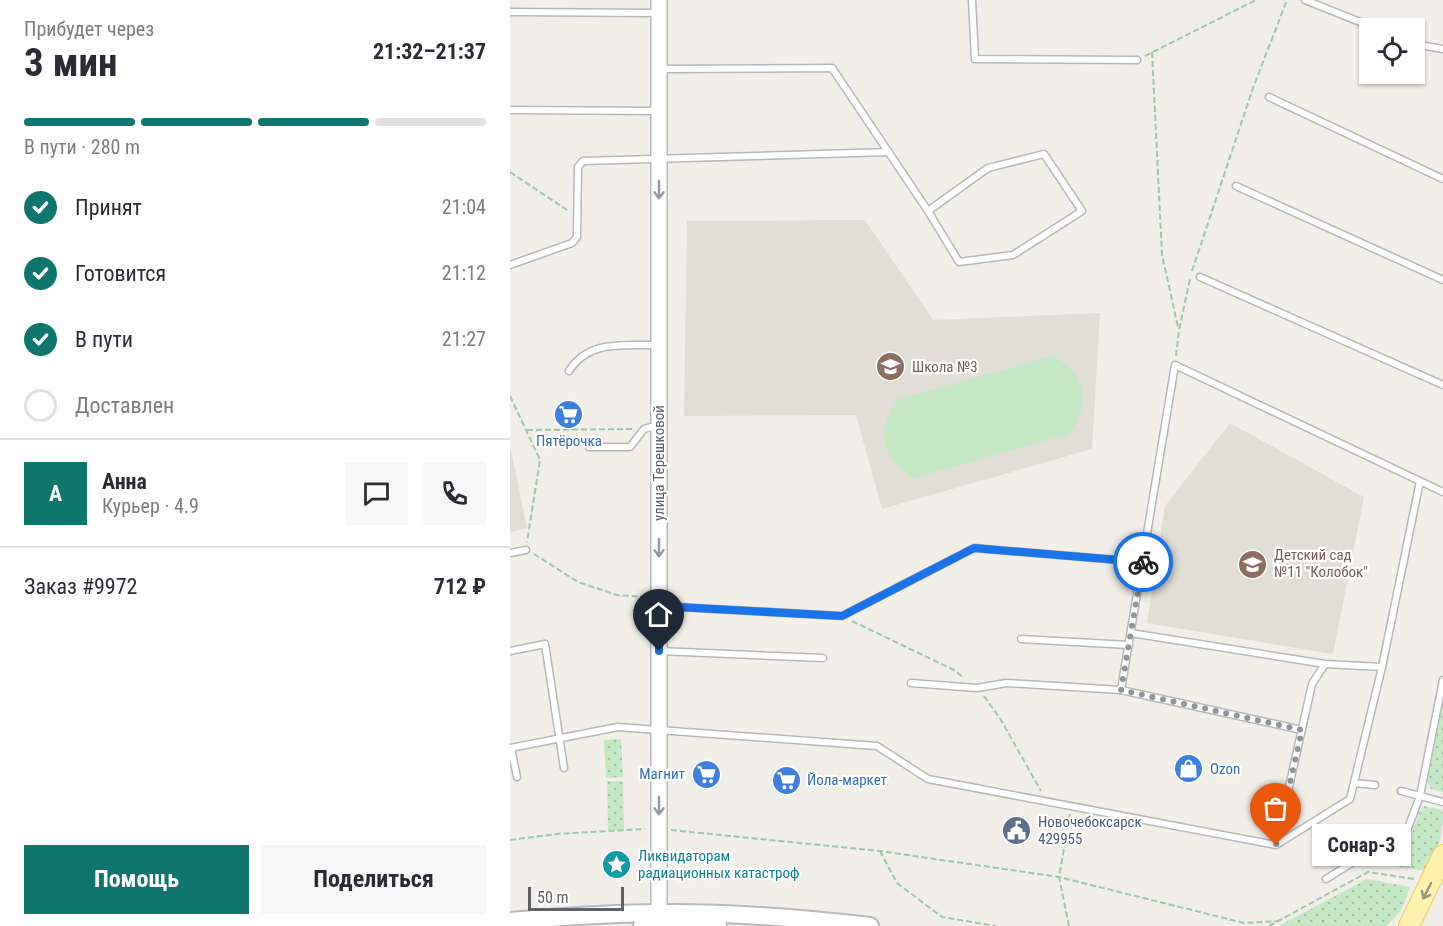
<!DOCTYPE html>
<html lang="ru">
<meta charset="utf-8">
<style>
:root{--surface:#fff;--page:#f7f7f7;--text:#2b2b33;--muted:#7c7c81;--line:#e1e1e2;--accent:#0f766e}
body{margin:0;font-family:"Roboto Condensed",sans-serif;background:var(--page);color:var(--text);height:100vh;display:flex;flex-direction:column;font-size:22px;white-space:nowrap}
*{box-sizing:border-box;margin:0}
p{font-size:20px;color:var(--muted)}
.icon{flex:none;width:33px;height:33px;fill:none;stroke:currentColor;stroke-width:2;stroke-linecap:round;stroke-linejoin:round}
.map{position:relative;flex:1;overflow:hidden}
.sheet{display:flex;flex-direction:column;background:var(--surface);width:510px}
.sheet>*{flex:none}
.tools{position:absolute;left:849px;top:18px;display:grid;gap:12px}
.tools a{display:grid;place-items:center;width:66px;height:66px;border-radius:0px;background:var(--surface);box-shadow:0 2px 4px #0004;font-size:30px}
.scale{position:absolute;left:18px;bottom:15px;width:96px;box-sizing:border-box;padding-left:6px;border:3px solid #5f6368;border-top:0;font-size:16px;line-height:21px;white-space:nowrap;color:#5f6368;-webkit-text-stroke:4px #fff;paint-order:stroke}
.pin{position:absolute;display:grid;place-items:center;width:51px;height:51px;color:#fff;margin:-62px -26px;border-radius:50% 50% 50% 0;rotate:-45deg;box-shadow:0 0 6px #0007}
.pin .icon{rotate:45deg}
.courier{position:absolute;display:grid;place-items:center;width:60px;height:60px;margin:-30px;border:4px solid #1a73e8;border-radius:50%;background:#fff;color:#222;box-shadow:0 2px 8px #0007}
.bubble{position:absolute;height:42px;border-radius:0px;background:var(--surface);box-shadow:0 2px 4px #0004;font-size:20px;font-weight:700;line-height:42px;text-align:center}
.headline em{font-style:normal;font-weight:700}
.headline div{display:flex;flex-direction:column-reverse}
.headline{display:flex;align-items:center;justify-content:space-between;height:102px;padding:0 24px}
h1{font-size:39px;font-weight:700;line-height:45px}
.bar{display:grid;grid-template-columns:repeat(4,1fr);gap:9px 6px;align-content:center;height:72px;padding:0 24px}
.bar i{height:8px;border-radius:4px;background:var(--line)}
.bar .active{background:var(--accent)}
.bar p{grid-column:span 4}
.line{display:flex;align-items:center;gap:15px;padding:0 24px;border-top:2px solid var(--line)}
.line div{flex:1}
.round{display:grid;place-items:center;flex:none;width:63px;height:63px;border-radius:0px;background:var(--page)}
ol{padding:0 24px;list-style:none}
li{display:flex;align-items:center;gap:18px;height:66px}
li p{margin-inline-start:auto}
li .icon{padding:6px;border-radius:50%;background:var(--accent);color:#fff;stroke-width:4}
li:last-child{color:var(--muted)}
li i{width:33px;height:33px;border:3px solid var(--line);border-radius:50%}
.action{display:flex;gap:12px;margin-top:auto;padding:12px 24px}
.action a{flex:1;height:69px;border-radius:0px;background:var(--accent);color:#fff;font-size:24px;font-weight:700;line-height:69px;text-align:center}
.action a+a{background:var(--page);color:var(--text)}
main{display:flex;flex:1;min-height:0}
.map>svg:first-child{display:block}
.education{fill:#e1ded6}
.grass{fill:url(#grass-dots)}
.pitch{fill:#c5e8c5}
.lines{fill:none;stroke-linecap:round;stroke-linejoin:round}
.service-casing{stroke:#b5b8bc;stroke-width:9}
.tertiary-casing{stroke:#b5b8bc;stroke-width:18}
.secondary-casing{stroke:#b6babf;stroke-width:20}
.primary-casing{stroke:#f2c960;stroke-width:22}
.path{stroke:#9cc7a9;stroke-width:2;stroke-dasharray:6 3;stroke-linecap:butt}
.service{stroke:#fff;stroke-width:6}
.tertiary{stroke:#fff;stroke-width:15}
.secondary{stroke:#fff;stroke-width:16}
.primary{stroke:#fff2af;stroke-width:20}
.oneway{stroke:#979a9d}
.oneway2{stroke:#979581}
.done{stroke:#929495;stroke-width:6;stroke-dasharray:0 10.8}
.route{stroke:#1a73e8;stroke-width:8}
.labels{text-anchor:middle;stroke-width:4.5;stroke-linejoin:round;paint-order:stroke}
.education-label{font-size:15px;fill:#785e54;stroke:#fff;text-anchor:start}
.shop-label{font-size:15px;fill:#366cbe;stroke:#fff;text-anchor:start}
.street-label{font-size:15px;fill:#5f6368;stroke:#fff}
.service-label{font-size:15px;fill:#4e5e75;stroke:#fff;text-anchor:start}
.culture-label{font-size:15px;fill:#0d838f;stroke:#fff;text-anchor:start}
</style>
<main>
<section class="sheet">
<div class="headline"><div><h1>3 мин</h1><p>Прибудет через</p></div><em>21:32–21:37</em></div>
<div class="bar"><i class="active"></i><i class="active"></i><i class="active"></i><i></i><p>В пути · 280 m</p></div>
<ol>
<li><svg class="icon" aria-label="check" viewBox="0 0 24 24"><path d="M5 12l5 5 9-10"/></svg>Принят<p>21:04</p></li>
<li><svg class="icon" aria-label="check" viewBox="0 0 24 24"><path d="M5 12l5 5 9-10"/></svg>Готовится<p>21:12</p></li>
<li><svg class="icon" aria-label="check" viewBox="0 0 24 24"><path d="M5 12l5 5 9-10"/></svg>В пути<p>21:27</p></li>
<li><i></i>Доставлен</li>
</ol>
<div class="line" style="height:108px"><b class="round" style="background:var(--accent);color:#fff">А</b><div><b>Анна</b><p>Курьер · 4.9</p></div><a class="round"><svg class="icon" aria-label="chat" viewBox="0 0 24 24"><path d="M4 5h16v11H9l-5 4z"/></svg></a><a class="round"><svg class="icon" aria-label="phone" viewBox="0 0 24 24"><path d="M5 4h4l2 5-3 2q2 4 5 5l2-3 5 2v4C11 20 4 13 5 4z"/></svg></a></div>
<div class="line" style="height:78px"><div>Заказ #9972</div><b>712 ₽</b></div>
<div class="action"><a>Помощь</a><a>Поделиться</a></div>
</section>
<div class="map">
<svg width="933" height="926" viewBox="0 0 933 926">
<defs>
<pattern id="grass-dots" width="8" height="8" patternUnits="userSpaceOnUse" patternTransform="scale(1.5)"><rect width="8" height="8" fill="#c5e8c5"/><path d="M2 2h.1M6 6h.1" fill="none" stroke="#a3c0a4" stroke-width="1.8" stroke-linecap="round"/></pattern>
</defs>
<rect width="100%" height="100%" fill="#f1efe8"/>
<path class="education" d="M355 220 423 320 590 313 582 449 372 509 346 415 174 416 177 221Z
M720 423 854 497 823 654 637 623 655 506Z
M0 445 17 528 0 532Z"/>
<path class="grass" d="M933 703V792L921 789 917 782Z
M111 739 113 777 96 778 94 740Z
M97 781H113L114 830H98Z
M915 806 932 810 933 812C933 835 928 851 917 871L866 863 864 857 903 831 909 812Z
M857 879 900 887 892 909 877 926H769Z"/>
<path class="pitch" d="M543 356C577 376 582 403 559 434L404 478C370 458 365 430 389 399Z"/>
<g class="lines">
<defs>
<path id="service" d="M462 0 465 59 627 60
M795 0 865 28
M0 12 149 13
M904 44 933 49
M150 69 322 68 418 211 478 168 534 154 572 211 503 255 449 262 418 211
M759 97 933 179
M0 110 149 111
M726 186 933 280
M0 265 62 243 67 237 68 167 73 161 379 152
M690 277 933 385
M59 371C79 339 115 346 148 345
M79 447H120L134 429 149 425
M0 553 16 550
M150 606 332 616 464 548 633 562
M621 633 815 664 872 667
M511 639 619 645
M0 651 35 644 54 768
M149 651 313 658
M401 683 467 688 496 683 611 690 665 365 933 492
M611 690 792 730
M0 748 108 727 367 746 418 779 766 845 840 799 872 667 910 481
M1 748 7 777
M844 783 865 785
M891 791 933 802
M766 845 802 684 815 664
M816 879 898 828 910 796 933 680"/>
<path id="tertiary" d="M149 0V913"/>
<path id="secondary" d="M0 921C50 917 100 913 150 913 221 912 290 918 360 926
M132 926H208"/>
<path id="primary" d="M899 926 933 855"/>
</defs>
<use href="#service" class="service-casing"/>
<use href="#tertiary" class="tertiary-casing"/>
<use href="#secondary" class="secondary-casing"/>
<use href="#primary" class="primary-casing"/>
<path class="path" d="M642 52 652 255 668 327
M635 56 746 0
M0 172 57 210
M682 271 743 88 777 0
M666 356 669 330 680 279
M0 396 30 460 17 542
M17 430 122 429
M24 554 68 582 107 595 134 597
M342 621 444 670 454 678
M474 696 491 720 531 791
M161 830 370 851 549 877 734 923 768 921
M0 840 47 834 135 829
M370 851 387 883 432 917 486 926
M559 926 549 877 560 814
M759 926 858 872 904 879"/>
<use href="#service" class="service"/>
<use href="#tertiary" class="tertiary"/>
<use href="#secondary" class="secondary"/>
<use href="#primary" class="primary"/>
</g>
<defs><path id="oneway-shaft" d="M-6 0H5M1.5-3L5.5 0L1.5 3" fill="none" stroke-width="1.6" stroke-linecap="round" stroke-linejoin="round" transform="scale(1.5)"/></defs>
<g class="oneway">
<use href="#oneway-shaft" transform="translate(149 190) rotate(90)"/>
<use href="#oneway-shaft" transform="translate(149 548) rotate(90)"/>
<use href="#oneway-shaft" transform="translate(149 806) rotate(90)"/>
</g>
<use class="oneway2" href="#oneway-shaft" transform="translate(917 891) rotate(117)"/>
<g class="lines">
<path class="done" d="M633 562 611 690 792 730 766 845"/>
<path class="route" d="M149 651V606L332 616 464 548 633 562"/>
</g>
<defs>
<symbol id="school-disc" viewBox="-11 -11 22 22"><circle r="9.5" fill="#8d6e63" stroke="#fff"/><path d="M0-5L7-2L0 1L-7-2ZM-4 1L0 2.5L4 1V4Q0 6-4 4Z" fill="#fff"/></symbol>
<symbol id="supermarket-disc" viewBox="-11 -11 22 22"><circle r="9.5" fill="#3f7fe0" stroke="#fff"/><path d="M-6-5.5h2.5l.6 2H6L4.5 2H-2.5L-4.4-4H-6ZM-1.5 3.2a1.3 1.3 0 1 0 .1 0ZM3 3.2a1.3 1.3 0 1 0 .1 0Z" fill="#fff"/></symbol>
<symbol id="shop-disc" viewBox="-11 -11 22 22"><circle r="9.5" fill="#3f7fe0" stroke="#fff"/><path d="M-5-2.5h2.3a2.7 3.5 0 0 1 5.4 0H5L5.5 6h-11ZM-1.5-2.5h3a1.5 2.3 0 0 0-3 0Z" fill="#fff"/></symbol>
<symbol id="civic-disc" viewBox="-11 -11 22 22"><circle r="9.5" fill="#5c6f8a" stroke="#fff"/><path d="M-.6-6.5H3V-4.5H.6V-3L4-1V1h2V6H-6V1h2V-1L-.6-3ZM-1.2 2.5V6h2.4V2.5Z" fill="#fff"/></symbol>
<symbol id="sight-disc" viewBox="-11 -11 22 22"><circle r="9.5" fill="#0f9aa8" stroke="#fff"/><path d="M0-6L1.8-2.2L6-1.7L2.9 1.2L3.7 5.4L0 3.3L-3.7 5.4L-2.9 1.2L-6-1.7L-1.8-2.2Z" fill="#fff"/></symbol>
</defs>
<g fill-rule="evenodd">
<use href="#school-disc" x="364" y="350" width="33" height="33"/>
<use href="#supermarket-disc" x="42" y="398" width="33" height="33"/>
<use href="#school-disc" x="726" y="548" width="33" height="33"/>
<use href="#shop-disc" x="662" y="752" width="33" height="33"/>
<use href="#supermarket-disc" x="180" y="758" width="33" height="33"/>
<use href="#supermarket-disc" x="260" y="764" width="33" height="33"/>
<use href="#civic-disc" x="490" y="814" width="33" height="33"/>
<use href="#sight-disc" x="90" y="848" width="33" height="33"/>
</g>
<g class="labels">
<g class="education-label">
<text x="402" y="372">Школа №3</text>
<text x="764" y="560">Детский сад<tspan x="764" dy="17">№11 "Колобок"</tspan></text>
</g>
<g class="shop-label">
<text x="59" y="446" text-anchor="middle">Пятёрочка</text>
<text x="700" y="774">Ozon</text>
<text x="175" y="779" text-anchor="end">Магнит</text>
<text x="297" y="785">Йола-маркет</text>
</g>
<g class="street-label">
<text transform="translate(149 463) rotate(-90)" y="5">улица Терешковой</text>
</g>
<g class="service-label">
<text x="528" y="827">Новочебоксарск<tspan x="528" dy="17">429955</tspan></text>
</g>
<g class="culture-label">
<text x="128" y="861">Ликвидаторам<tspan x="128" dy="17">радиационных катастроф</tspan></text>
</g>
</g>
</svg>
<div class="tools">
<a><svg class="icon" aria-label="locate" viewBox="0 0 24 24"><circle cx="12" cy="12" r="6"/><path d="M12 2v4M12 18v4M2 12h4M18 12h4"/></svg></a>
</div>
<div class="scale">50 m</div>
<div class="pin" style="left:766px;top:845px;background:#ea580c"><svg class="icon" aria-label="bag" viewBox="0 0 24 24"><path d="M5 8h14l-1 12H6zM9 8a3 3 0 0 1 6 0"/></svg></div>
<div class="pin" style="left:149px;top:651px;background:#1f2937"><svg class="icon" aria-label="home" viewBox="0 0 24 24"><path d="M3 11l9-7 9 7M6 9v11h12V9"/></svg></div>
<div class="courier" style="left:633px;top:562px"><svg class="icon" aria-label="bike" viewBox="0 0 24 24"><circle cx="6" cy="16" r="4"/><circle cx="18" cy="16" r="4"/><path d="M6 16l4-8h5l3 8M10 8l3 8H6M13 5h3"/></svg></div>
<div class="bubble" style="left:802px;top:824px;width:99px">Сонар-3</div>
</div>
</main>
